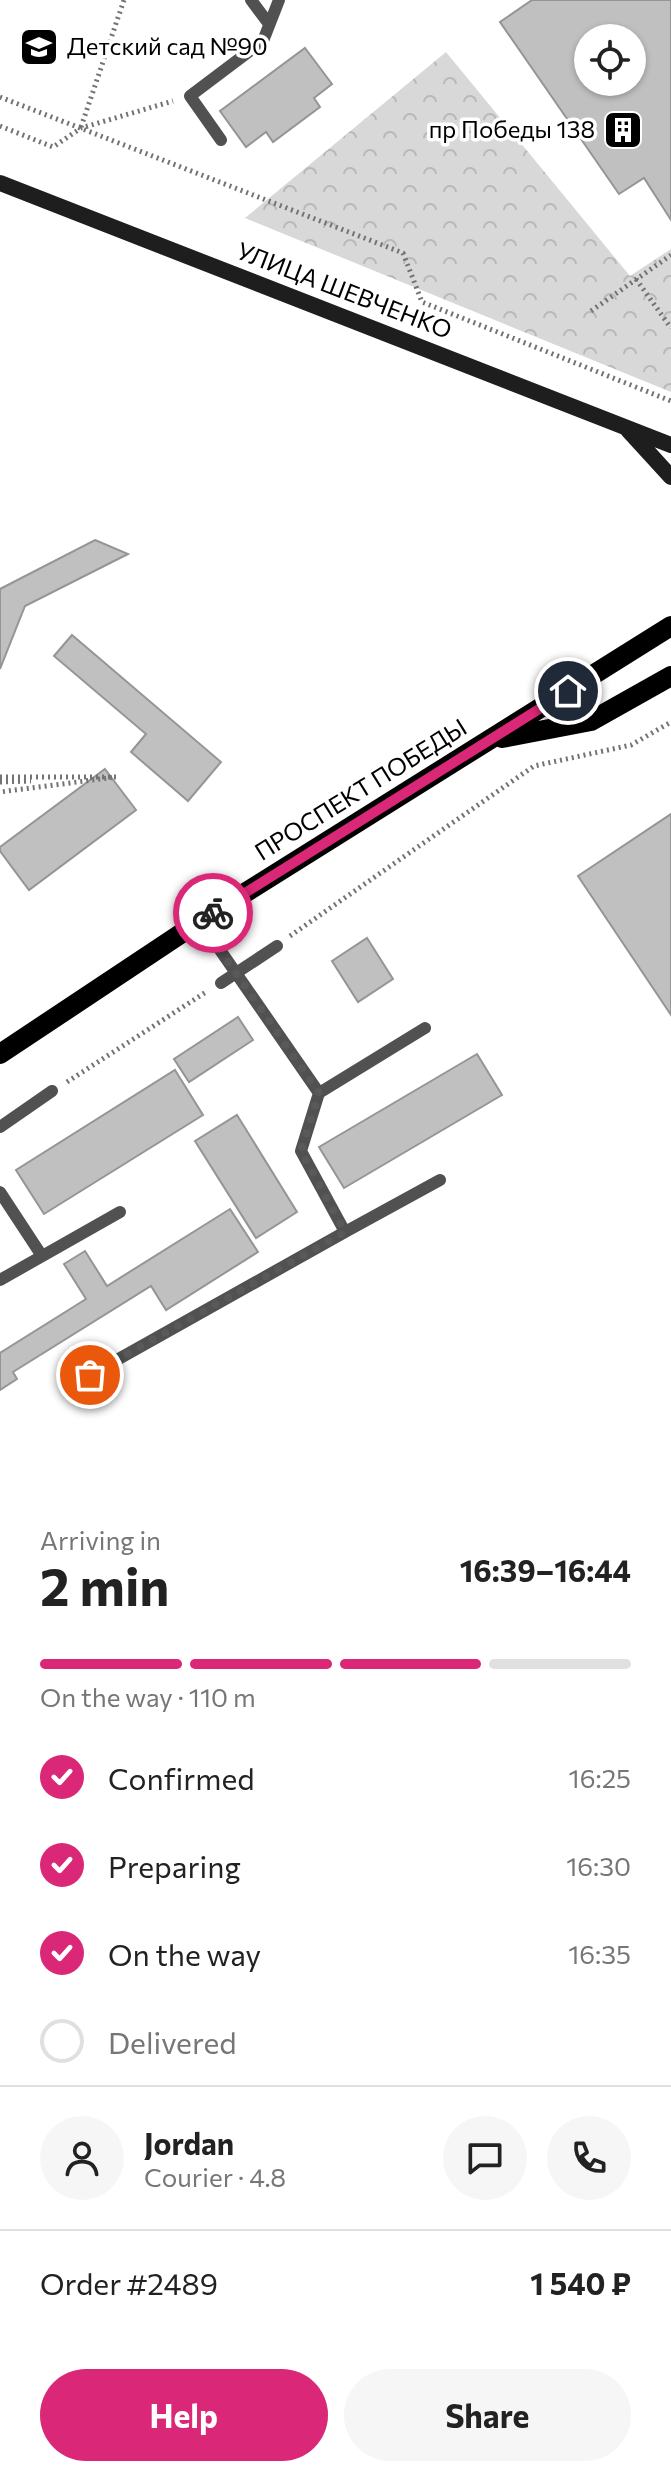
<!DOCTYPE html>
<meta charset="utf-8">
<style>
:root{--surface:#fff;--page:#f6f6f6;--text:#222;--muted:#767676;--line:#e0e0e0;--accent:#db2777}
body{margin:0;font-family:Commissioner,sans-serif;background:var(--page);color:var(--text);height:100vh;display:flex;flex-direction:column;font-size:30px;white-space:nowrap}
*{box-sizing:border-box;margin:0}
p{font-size:26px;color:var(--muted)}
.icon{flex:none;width:44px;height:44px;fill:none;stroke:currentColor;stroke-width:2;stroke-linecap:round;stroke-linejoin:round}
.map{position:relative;height:1501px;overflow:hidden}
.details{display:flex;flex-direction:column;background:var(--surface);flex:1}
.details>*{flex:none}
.buttons{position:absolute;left:574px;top:24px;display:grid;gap:16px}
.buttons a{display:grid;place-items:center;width:72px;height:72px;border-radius:50%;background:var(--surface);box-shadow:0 2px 6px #0004;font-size:40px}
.pin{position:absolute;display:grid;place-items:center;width:68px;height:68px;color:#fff;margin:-34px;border:4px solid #fff;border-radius:50%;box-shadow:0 2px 8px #0007}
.courier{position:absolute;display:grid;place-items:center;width:80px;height:80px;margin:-40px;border:6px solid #db2777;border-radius:50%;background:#fff;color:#222;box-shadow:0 2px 10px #0007}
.headline em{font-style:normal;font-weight:700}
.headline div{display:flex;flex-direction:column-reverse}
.headline{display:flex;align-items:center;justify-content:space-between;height:136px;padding:0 40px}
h1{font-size:52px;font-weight:700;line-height:60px}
.bar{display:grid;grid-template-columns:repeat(4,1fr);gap:12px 8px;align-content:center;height:96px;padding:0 40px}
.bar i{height:10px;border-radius:6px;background:var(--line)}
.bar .active{background:var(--accent)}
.bar p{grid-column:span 4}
.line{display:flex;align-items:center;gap:20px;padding:0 40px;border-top:2px solid var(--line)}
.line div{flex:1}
.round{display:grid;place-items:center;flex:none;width:84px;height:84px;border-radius:42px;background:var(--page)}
ol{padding:0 40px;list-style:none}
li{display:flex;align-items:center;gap:24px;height:88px}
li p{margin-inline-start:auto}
li .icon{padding:8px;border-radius:50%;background:var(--accent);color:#fff;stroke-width:4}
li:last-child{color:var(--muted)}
li i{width:44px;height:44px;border:4px solid var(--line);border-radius:50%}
.cta{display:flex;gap:16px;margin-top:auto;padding:16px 40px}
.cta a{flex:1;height:92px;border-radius:48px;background:var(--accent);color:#fff;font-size:32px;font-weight:700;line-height:92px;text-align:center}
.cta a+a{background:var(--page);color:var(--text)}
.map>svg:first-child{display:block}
.forest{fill:url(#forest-crowns)}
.building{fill:#c0c0c0;stroke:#959595;stroke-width:2;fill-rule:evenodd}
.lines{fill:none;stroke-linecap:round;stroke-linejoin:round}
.path{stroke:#737373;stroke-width:5;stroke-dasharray:2 4;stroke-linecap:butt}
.lane{stroke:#515151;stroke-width:12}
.secondary{stroke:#1e1e1e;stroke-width:16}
.primary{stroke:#000;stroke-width:20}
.done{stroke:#595959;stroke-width:8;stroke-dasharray:0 14.4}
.route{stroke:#db2777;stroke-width:10}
.labels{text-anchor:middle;stroke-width:7;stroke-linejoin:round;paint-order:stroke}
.poi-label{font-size:24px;fill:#000;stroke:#fff;text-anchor:start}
.street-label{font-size:24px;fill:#000;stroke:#fff}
</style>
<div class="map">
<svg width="671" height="1501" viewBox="0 0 671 1501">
<defs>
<pattern id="forest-crowns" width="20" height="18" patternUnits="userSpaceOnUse" patternTransform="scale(2)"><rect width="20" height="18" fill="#d8d8d8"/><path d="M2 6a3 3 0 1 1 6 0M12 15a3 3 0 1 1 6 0" fill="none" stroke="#b8b8b8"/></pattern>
</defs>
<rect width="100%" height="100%" fill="#fff"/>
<path class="forest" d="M446 52 630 276 671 249V392L245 218Z"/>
<path class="building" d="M532 0H671V220L644 178 619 194 500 22ZM588 38H632V82H588Z
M305 48 332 84 314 98 320 107 273 142 266 132 246 147 220 111Z
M95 540 128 554 25 606 0 669V589Z
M72 635 221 762 188 801 131 752 146 734 54 656Z
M105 769 136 810 29 890 0 851V847Z
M671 814V1015L578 876Z
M367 938 393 979 358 1002 332 961Z
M238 1017 253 1040 189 1082 174 1059Z
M477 1054 502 1095 344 1188 319 1147Z
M175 1070 203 1115 44 1214 16 1170Z
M237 1115 297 1212 256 1238 195 1141Z
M230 1209 258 1252 166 1310 151 1286 13 1372 17 1379 0 1390V1353L86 1299 64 1264 85 1251 107 1286Z"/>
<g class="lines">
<path class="path" d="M0 97 403 253 422 302 671 401
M0 126 53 147 81 128 173 101
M81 127 124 0
M636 279 671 328
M591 311 671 255
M0 777H116L0 792
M0 782 31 781
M290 936 534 766 631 745 671 722
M67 1082 206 992"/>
<path class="lane" d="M251 0 269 24
M221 140 190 96 263 41 279 0
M221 983 277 946
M319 1093 425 1028
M0 1127 52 1091
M0 1192 42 1256
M345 1232 440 1180
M0 1280 120 1212
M90 1375 345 1232 301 1151 319 1093 200 921"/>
<path class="secondary" d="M0 183 671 445
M628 430 671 477"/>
<path class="primary" d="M502 738 591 721 671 676
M0 1054 200 921 671 626"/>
</g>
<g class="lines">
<path class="done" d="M90 1375 345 1232 301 1151 319 1093 200 921 213 913"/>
<path class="route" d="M213 913 568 691"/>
</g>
<defs>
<symbol id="school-square" viewBox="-11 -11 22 22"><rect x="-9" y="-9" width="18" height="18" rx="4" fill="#000" stroke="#fff"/><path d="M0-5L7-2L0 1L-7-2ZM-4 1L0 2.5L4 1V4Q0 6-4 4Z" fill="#fff"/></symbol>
<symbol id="building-square" viewBox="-11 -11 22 22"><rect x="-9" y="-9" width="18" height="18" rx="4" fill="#000" stroke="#fff"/><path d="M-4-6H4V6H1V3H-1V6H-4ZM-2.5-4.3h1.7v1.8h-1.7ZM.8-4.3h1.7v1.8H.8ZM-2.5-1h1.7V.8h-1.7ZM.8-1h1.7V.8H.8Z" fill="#fff"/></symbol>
</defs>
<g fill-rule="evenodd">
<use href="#school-square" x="17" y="25" width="44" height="44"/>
<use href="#building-square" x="601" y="108" width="44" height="44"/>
</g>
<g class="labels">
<g class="poi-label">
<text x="67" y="55">Детский сад №90</text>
<text x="595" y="138" text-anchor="end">пр Победы 138</text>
</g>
<g class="street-label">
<text transform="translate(344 291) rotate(21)" y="8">УЛИЦА ШЕВЧЕНКО</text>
<text transform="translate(361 790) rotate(-32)" y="8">ПРОСПЕКТ ПОБЕДЫ</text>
</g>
</g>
</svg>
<div class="buttons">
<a><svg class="icon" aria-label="locate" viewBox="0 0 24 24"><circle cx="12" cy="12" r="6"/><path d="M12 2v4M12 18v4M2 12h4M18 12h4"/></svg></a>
</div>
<div class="pin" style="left:90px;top:1375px;background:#ea580c"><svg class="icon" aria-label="bag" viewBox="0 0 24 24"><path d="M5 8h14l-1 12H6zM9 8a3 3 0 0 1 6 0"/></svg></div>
<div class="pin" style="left:568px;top:691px;background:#1f2937"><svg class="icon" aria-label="home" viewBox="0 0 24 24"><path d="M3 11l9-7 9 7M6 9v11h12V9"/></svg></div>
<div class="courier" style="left:213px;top:913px"><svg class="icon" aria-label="bike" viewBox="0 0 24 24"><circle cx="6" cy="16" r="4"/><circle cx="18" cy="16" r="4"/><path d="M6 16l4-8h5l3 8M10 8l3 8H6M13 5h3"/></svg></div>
</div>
<section class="details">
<div class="headline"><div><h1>2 min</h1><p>Arriving in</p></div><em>16:39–16:44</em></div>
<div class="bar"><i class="active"></i><i class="active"></i><i class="active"></i><i></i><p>On the way · 110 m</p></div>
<ol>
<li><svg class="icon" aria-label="check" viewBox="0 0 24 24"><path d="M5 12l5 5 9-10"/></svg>Confirmed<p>16:25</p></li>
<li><svg class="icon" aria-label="check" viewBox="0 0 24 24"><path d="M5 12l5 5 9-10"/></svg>Preparing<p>16:30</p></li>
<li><svg class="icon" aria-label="check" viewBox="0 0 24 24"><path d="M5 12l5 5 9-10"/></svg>On the way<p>16:35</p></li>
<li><i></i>Delivered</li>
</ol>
<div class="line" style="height:144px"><a class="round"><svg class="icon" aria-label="person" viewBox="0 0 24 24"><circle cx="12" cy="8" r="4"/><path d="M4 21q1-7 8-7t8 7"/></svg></a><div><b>Jordan</b><p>Courier · 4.8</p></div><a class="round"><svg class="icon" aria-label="chat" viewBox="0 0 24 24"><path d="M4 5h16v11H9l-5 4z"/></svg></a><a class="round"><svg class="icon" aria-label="phone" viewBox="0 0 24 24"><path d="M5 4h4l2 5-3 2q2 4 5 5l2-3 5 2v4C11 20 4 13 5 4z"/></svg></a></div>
<div class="line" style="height:104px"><div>Order #2489</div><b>1 540 ₽</b></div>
<div class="cta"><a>Help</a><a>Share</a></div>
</section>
